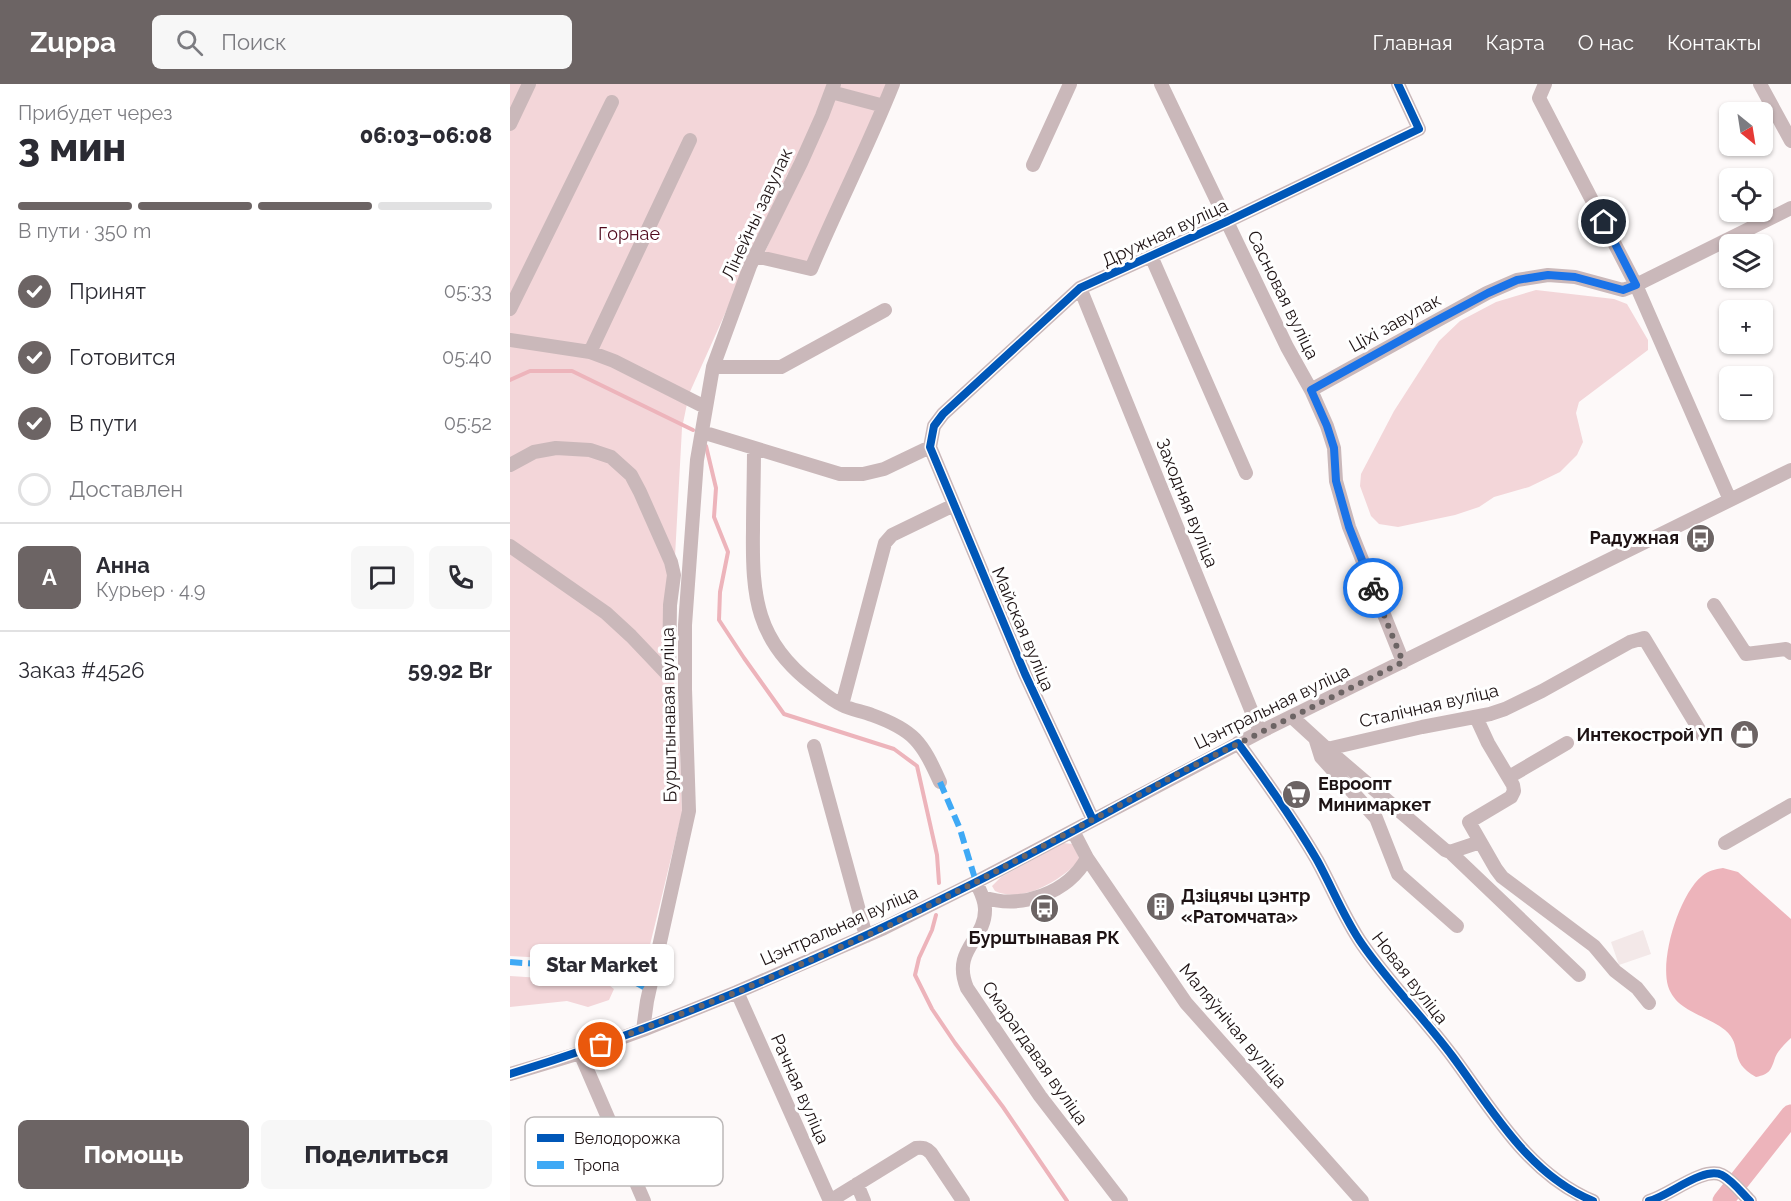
<!DOCTYPE html>
<html lang="ru">
<meta charset="utf-8">
<style>
:root{--surface:#fff;--page:#f7f7f7;--text:#2b2b33;--muted:#7c7c81;--line:#e1e1e2;--accent:#6c6464}
body{margin:0;font-family:Raleway,sans-serif;background:var(--page);color:var(--text);height:100vh;display:flex;flex-direction:column;font-size:22px;white-space:nowrap}
*{box-sizing:border-box;margin:0}
p{font-size:20px;color:var(--muted)}
.icon{flex:none;width:33px;height:33px;fill:none;stroke:currentColor;stroke-width:2;stroke-linecap:round;stroke-linejoin:round}
.map{position:relative;flex:1;overflow:hidden}
.panel{display:flex;flex-direction:column;background:var(--surface);width:510px}
.panel>*{flex:none}
.needle{width:39px;rotate:150deg}
.fabs{position:absolute;left:1209px;top:18px;display:grid;gap:12px}
.fabs a{display:grid;place-items:center;width:54px;height:54px;border-radius:9px;background:var(--surface);box-shadow:0 2px 4px #0004;font-size:30px}
.pin{position:absolute;display:grid;place-items:center;width:51px;height:51px;color:#fff;margin:-26px;border:3px solid #fff;border-radius:50%;box-shadow:0 2px 6px #0007}
.courier{position:absolute;display:grid;place-items:center;width:60px;height:60px;margin:-30px;border:4px solid #1a73e8;border-radius:50%;background:#fff;color:#222;box-shadow:0 2px 8px #0007}
.bubble{position:absolute;height:42px;border-radius:9px;background:var(--surface);box-shadow:0 2px 4px #0004;font-size:20px;font-weight:800;line-height:42px;text-align:center}
.summary em{font-style:normal;font-weight:800}
.summary div{display:flex;flex-direction:column-reverse}
.summary{display:flex;align-items:center;justify-content:space-between;height:102px;padding:0 18px}
h1{font-size:39px;font-weight:800;line-height:45px}
.bar{display:grid;grid-template-columns:repeat(4,1fr);gap:9px 6px;align-content:center;height:72px;padding:0 18px}
.bar i{height:8px;border-radius:4px;background:var(--line)}
.bar .selected{background:var(--accent)}
.bar p{grid-column:span 4}
.line{display:flex;align-items:center;gap:15px;padding:0 18px;border-top:2px solid var(--line)}
.line div{flex:1}
.round{display:grid;place-items:center;flex:none;width:63px;height:63px;border-radius:9px;background:var(--page)}
ol{padding:0 18px;list-style:none}
li{display:flex;align-items:center;gap:18px;height:66px}
li p{margin-inline-start:auto}
li .icon{padding:6px;border-radius:50%;background:var(--accent);color:#fff;stroke-width:4}
li:last-child{color:var(--muted)}
li i{width:33px;height:33px;border:3px solid var(--line);border-radius:50%}
.cta{display:flex;gap:12px;margin-top:auto;padding:12px 18px}
.cta a{flex:1;height:69px;border-radius:9px;background:var(--accent);color:#fff;font-size:24px;font-weight:800;line-height:69px;text-align:center}
.cta a+a{background:var(--page);color:var(--text)}
header{display:flex;align-items:center;gap:36px;box-sizing:border-box;height:84px;padding:0 30px;background:var(--accent);color:#fff}
header strong{font-size:28px}
nav{display:flex;gap:33px;margin-inline-start:auto;font-size:21px}
.search{width:420px;height:54px;background:var(--page);display:flex;align-items:center;gap:15px;box-sizing:border-box;padding:0 21px;border-radius:9px;color:var(--muted);font-size:22px}
main{display:flex;flex:1;min-height:0}
.map>svg:first-child{display:block}
.built{fill:#f3e8e8}
.green{fill:#f3d6d9}
.water{fill:#edb4bb}
.lines{fill:none;stroke-linecap:round;stroke-linejoin:round}
.stream{stroke:#edb4bb;stroke-width:4}
.river{stroke:#edb4bb;stroke-width:21}
.minor{stroke:#cab8ba;stroke-width:14}
.quiet{stroke:#3fa9f5;stroke-width:6;stroke-dasharray:12 6;stroke-linecap:butt}
.cycleway-casing{stroke:#fff;stroke-width:11}
.cycleway{stroke:#0057b8;stroke-width:8}
.done{stroke:#6c6464;stroke-width:6;stroke-dasharray:0 10.8}
.route{stroke:#1a73e8;stroke-width:8}
.labels{text-anchor:middle;stroke-width:6;stroke-linejoin:round;paint-order:stroke}
.street-label{font-size:18px;fill:#1e1314;stroke:#fff}
.park-label{font-size:18px;fill:#500a1d;stroke:#fff}
.poi-label{font-size:18px;font-weight:bold;fill:#1e1314;stroke:#fff;text-anchor:end}
.key{fill:#fff;stroke:#bcb8b8;stroke-width:1.5}
.key-label{font-size:16px;fill:#1e1314}
</style>
<header>
<strong>Zuppa</strong>
<div class="search"><svg class="icon" aria-label="search" viewBox="0 0 24 24"><circle cx="10" cy="10" r="6"/><path d="M15 15l6 6"/></svg>Поиск</div>
<nav><a>Главная</a><a>Карта</a><a>О нас</a><a>Контакты</a></nav>
</header>
<main>
<section class="panel">
<div class="summary"><div><h1>3 мин</h1><p>Прибудет через</p></div><em>06:03–06:08</em></div>
<div class="bar"><i class="selected"></i><i class="selected"></i><i class="selected"></i><i></i><p>В пути · 350 m</p></div>
<ol>
<li><svg class="icon" aria-label="check" viewBox="0 0 24 24"><path d="M5 12l5 5 9-10"/></svg>Принят<p>05:33</p></li>
<li><svg class="icon" aria-label="check" viewBox="0 0 24 24"><path d="M5 12l5 5 9-10"/></svg>Готовится<p>05:40</p></li>
<li><svg class="icon" aria-label="check" viewBox="0 0 24 24"><path d="M5 12l5 5 9-10"/></svg>В пути<p>05:52</p></li>
<li><i></i>Доставлен</li>
</ol>
<div class="line" style="height:108px"><b class="round" style="background:var(--accent);color:#fff">А</b><div><b>Анна</b><p>Курьер · 4.9</p></div><a class="round"><svg class="icon" aria-label="chat" viewBox="0 0 24 24"><path d="M4 5h16v11H9l-5 4z"/></svg></a><a class="round"><svg class="icon" aria-label="phone" viewBox="0 0 24 24"><path d="M5 4h4l2 5-3 2q2 4 5 5l2-3 5 2v4C11 20 4 13 5 4z"/></svg></a></div>
<div class="line" style="height:78px"><div>Заказ #4526</div><b>59.92 Br</b></div>
<div class="cta"><a>Помощь</a><a>Поделиться</a></div>
</section>
<div class="map">
<svg width="1281" height="1117" viewBox="0 0 1281 1117">
<rect width="100%" height="100%" fill="#fdf9f9"/>
<path class="built" d="M1133 846 1141 870 1109 881 1101 858Z"/>
<path class="green" d="M0 0H379L300 182 254 170 289 93 278 89 179 310 172 344 164 491V633L170 669 172 729 139 865 128 880 114 885 53 875 0 872Z
M1026 206 1104 215 1117 220 1138 256V266L1069 318 1066 329 1073 358 1067 371 1050 388 1019 403 984 413 969 423 945 431 888 443 869 440 861 432 850 402 851 390 884 327 929 257 950 237 986 218Z
M553 759 563 760 570 776C551 796 513 820 485 807L482 802 491 793Z
M0 892 95 898 104 905 99 916 78 923 57 917 0 923Z"/>
<path class="water" d="M1213 784 1228 788 1281 835V954C1275 960 1268 966 1265 974 1261 986 1260 990 1246 993 1217 977 1234 962 1215 946 1197 931 1166 928 1158 902 1150 874 1169 811 1192 792 1198 787 1205 785 1213 784Z"/>
<g class="lines">
<path class="stream" d="M0 296 20 287H62L183 346
M196 362 206 404 204 433 218 468 210 508 209 536 234 574 274 630 384 665 407 682 427 771 429 799
M426 831 422 846 409 874 405 891 422 925 445 959 493 1023 557 1117"/>
<path class="river" d="M1213 1117 1281 1031"/>
<path class="minor" d="M651 0 777 263 801 306 817 342 824 364 826 397 839 443 893 578
M1035 0 1029 14 1126 201 1220 416
M1250 0 1281 57
M321 8 374 22
M0 40 19 0
M523 81 560 0
M245 172 301 185C327 123 358 63 383 0
M641 172 736 389
M570 204 750 648
M0 225 102 18
M0 256 80 268 104 277 195 323
M80 268 180 56
M203 283H271L375 226
M801 306 977 209 1007 196 1038 191 1065 193 1113 206 1126 201 1281 124
M192 348 330 390H353L374 385 420 363
M244 364C244 392 243 419 243 446 242 512 246 557 302 600 311 607 321 616 332 621 341 626 352 627 362 631 404 646 412 658 430 698
M0 381 24 368 46 364 80 366 101 373 121 391 130 408 161 478 164 491 160 521 159 592 121 552 96 529 0 462
M1204 521 1236 570 1276 565 1281 569
M332 621 375 459 382 451 444 421
M782 633 817 665 912 643 980 630 995 625 1032 607 1120 558 1134 554 1193 652
M966 633 978 659 1003 701 1004 707 1001 713 959 738 986 785 992 793 1084 862 1105 887 1127 904 1139 919
M806 657 811 673 866 734 888 790 947 842
M728 659C756 697 783 735 807 776 822 803 834 834 852 860 879 899 914 934 943 973 983 1027 1018 1090 1083 1117
M304 662 356 852
M817 665 935 766 940 768 970 758
M999 693 1057 659
M583 736 515 590 420 363 424 342 433 330 570 204 718 137 909 45 888 0
M563 747 577 774 676 919 852 1117
M1215 759 1281 721
M940 768 1069 891
M466 798C470 807 475 815 475 825 476 856 441 865 457 904L530 1012 611 1117
M473 813C511 826 558 809 577 774
M227 908 320 1117
M133 946 137 917 179 727 175 605V541L187 376 203 283 240 182 291 79 312 32 324 0
M70 969 134 1117
M0 990 70 969 133 946 227 908 374 844 466 798 750 648 1281 386
M347 1100 354 1117
M320 1117 406 1064C413 1063 416 1064 421 1069L453 1117
M1139 1117C1159 1112 1193 1082 1212 1091 1222 1096 1232 1109 1240 1117"/>
<path class="quiet" d="M430 698 450 745 466 798
M0 878C57 883 87 875 139 906"/>
<defs>
<path id="cycleway" d="M583 736 515 590 420 363 424 342 433 330 570 204 718 137 909 45 888 0
M0 990C160 941 315 874 464 799 553 754 640 704 728 659 756 697 783 735 807 776 822 803 834 834 852 860 879 899 914 934 943 973 983 1027 1018 1090 1083 1117
M1139 1117C1159 1112 1193 1082 1212 1091 1222 1096 1232 1109 1240 1117"/>
</defs>
<use href="#cycleway" class="cycleway-casing"/>
<use href="#cycleway" class="cycleway"/>
</g>
<g class="lines">
<path class="done" d="M91 961 227 908 374 844 466 798 677 685 893 578 863 504"/>
<path class="route" d="M863 504 839 443 826 397 824 364 817 342 801 306 918 241 978 209 1007 196 1038 191 1065 193 1113 206 1126 201 1094 138"/>
</g>
<defs>
<symbol id="bus-disc" viewBox="-11 -11 22 22"><circle r="9.5" fill="#6c6464" stroke="#fff"/><path d="M-5-6H5V4H4V6H2V4H-2V6H-4V4H-5ZM-3.5-4V0h7V-4ZM-3.5 1.2v1.5H-2V1.2ZM2 1.2v1.5H3.5V1.2Z" fill="#fff"/></symbol>
<symbol id="shop-disc" viewBox="-11 -11 22 22"><circle r="9.5" fill="#6c6464" stroke="#fff"/><path d="M-5-2.5h2.3a2.7 3.5 0 0 1 5.4 0H5L5.5 6h-11ZM-1.5-2.5h3a1.5 2.3 0 0 0-3 0Z" fill="#fff"/></symbol>
<symbol id="supermarket-disc" viewBox="-11 -11 22 22"><circle r="9.5" fill="#6c6464" stroke="#fff"/><path d="M-6-5.5h2.5l.6 2H6L4.5 2H-2.5L-4.4-4H-6ZM-1.5 3.2a1.3 1.3 0 1 0 .1 0ZM3 3.2a1.3 1.3 0 1 0 .1 0Z" fill="#fff"/></symbol>
<symbol id="building-disc" viewBox="-11 -11 22 22"><circle r="9.5" fill="#6c6464" stroke="#fff"/><path d="M-4-6H4V6H1V3H-1V6H-4ZM-2.5-4.3h1.7v1.8h-1.7ZM.8-4.3h1.7v1.8H.8ZM-2.5-1h1.7V.8h-1.7ZM.8-1h1.7V.8H.8Z" fill="#fff"/></symbol>
</defs>
<g fill-rule="evenodd">
<use href="#bus-disc" x="1174" y="438" width="33" height="33"/>
<use href="#shop-disc" x="1218" y="634" width="33" height="33"/>
<use href="#supermarket-disc" x="770" y="694" width="33" height="33"/>
<use href="#building-disc" x="634" y="806" width="33" height="33"/>
<use href="#bus-disc" x="518" y="808" width="33" height="33"/>
</g>
<g class="labels">
<g class="street-label">
<text transform="translate(247 130) rotate(-65)" y="6">Лінейны завулак</text>
<text transform="translate(655 149) rotate(-25)" y="6">Дружная вуліца</text>
<text transform="translate(773 211) rotate(64)" y="6">Сасновая вуліца</text>
<text transform="translate(885 239) rotate(-29)" y="6">Ціхі завулак</text>
<text transform="translate(677 419) rotate(68)" y="6">Заходняя вуліца</text>
<text transform="translate(513 545) rotate(67)" y="6">Майская вуліца</text>
<text transform="translate(919 622) rotate(-13)" y="6">Сталічная вуліца</text>
<text transform="translate(762 623) rotate(-26)" y="6">Цэнтральная вуліца</text>
<text transform="translate(159 631) rotate(-91)" y="6">Бурштынавая вуліца</text>
<text transform="translate(329 842) rotate(-24)" y="6">Цэнтральная вуліца</text>
<text transform="translate(900 894) rotate(52)" y="6">Новая вуліца</text>
<text transform="translate(723 942) rotate(50)" y="6">Маляўнічая вуліца</text>
<text transform="translate(525 969) rotate(55)" y="6">Смарагдавая вуліца</text>
<text transform="translate(290 1005) rotate(66)" y="6">Рачная вуліца</text>
</g>
<g class="park-label">
<text x="119" y="156">Горнае</text>
</g>
<g class="poi-label">
<text x="1169" y="460">Радужная</text>
<text x="1213" y="657">Интекострой УП</text>
<text x="808" y="706" text-anchor="start">Евроопт<tspan x="808" dy="21">Минимаркет</tspan></text>
<text x="671" y="818" text-anchor="start">Дзіцячы цэнтр<tspan x="671" dy="21">«Ратомчата»</tspan></text>
<text x="534" y="860" text-anchor="middle">Бурштынавая РК</text>
</g>
</g>
<rect x="15" y="1033" width="198" height="69" rx="9" class="key"/>
<rect x="27" y="1050" width="27" height="8" fill="#0057b8"/>
<rect x="27" y="1077" width="27" height="8" fill="#3fa9f5"/>
<g class="key-label">
<text x="64" y="1060">Велодорожка</text>
<text x="64" y="1087">Тропа</text>
</g>
</svg>
<div class="fabs">
<a><svg class="needle" viewBox="-14 -14 28 28"><path d="M0-13l5 13h-10z" fill="#e53935"/><path d="M0 13l5-13h-10z" fill="#7c7c81"/></svg></a>
<a><svg class="icon" aria-label="locate" viewBox="0 0 24 24"><circle cx="12" cy="12" r="6"/><path d="M12 2v4M12 18v4M2 12h4M18 12h4"/></svg></a>
<a><svg class="icon" aria-label="layers" viewBox="0 0 24 24"><path d="M12 4l9 5-9 5-9-5zM3 14l9 5 9-5"/></svg></a>
<a>+</a>
<a>−</a>
</div>
<div class="pin" style="left:91px;top:961px;background:#ea580c"><svg class="icon" aria-label="bag" viewBox="0 0 24 24"><path d="M5 8h14l-1 12H6zM9 8a3 3 0 0 1 6 0"/></svg></div>
<div class="pin" style="left:1094px;top:138px;background:#1f2937"><svg class="icon" aria-label="home" viewBox="0 0 24 24"><path d="M3 11l9-7 9 7M6 9v11h12V9"/></svg></div>
<div class="courier" style="left:863px;top:504px"><svg class="icon" aria-label="bike" viewBox="0 0 24 24"><circle cx="6" cy="16" r="4"/><circle cx="18" cy="16" r="4"/><path d="M6 16l4-8h5l3 8M10 8l3 8H6M13 5h3"/></svg></div>
<div class="bubble" style="left:20px;top:860px;width:144px">Star Market</div>
</div>
</main>
